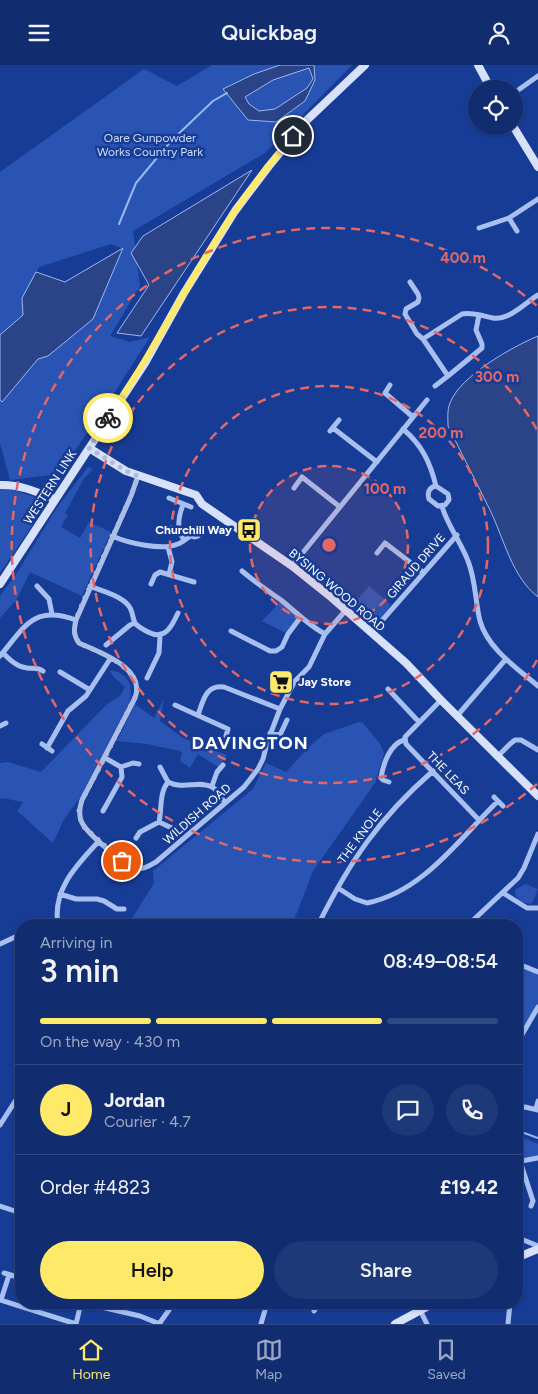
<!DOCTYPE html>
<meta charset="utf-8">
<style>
:root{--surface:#112d70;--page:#1e3978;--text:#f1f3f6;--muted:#9ca8c3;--line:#304983;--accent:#ffe968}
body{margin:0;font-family:Figtree,sans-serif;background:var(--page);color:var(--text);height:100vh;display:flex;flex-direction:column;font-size:19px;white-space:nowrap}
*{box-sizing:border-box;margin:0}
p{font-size:16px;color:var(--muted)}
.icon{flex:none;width:28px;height:28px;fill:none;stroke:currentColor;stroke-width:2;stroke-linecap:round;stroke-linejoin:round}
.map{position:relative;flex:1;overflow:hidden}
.panel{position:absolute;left:15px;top:854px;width:508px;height:390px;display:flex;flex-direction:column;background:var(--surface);border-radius:20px;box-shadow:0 1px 4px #0004,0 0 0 1px var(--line)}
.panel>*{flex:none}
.buttons{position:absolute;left:468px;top:15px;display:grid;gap:10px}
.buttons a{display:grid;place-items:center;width:55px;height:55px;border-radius:50%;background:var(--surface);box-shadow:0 1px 4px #0004,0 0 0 1px var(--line);font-size:25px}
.pin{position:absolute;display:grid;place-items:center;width:42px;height:42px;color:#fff;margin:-21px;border:2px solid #fff;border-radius:50%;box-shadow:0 1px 5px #0007}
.courier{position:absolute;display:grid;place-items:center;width:50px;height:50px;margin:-25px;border:4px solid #ffe968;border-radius:50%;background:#fff;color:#222;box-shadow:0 1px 6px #0007}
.head em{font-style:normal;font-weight:600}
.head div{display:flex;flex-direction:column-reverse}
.head{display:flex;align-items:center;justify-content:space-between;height:85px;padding:0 25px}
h1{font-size:32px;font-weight:600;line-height:38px}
.bar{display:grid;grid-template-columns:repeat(4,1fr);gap:8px 5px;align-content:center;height:60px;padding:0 25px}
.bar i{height:6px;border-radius:4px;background:var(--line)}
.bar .selected{background:var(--accent)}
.bar p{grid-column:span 4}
.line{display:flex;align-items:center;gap:12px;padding:0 25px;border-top:1px solid var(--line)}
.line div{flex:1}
.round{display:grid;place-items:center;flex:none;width:52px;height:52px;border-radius:26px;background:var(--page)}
.primary-button{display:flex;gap:10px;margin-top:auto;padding:10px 25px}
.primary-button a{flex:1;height:58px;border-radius:30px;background:var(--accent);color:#111;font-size:20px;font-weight:600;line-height:58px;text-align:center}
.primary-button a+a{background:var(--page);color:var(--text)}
header{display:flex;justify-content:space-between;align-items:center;height:65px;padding:0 25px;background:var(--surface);font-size:22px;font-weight:600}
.dock{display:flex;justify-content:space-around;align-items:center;height:70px;border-top:1px solid var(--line);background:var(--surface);font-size:14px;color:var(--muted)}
.dock a{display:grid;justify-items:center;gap:2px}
.dock .selected{color:var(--accent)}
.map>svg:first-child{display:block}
.green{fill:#2a54b4}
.water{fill:#2a4487;stroke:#9bb7f3;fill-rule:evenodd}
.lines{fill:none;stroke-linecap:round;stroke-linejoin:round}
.stream{stroke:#9bb7f3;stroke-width:2}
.street{stroke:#a8bff1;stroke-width:5}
.secondary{stroke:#d7e1fb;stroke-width:8}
.done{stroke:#aebbda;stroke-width:5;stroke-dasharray:0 9}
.route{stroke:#ffe968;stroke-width:6}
.ring{fill:none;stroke:#e26868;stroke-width:2.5;stroke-dasharray:9 6}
.labels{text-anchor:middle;stroke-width:5;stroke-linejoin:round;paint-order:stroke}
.park-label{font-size:12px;fill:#cfddfc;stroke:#173c95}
.street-label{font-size:12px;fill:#fff;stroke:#173c95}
.poi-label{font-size:12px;font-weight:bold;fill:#fff;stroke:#173c95;text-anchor:end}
.district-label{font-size:18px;font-weight:bold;letter-spacing:1px;fill:#fff;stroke:#173c95}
.centre{fill:#e26868;stroke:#173c95;stroke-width:2.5}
.ring-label{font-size:15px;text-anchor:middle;font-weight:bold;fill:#e26868;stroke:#173c95;stroke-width:5;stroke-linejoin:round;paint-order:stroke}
</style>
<header><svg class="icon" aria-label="menu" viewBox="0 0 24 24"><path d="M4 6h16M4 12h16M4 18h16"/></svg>Quickbag<svg class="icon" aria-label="person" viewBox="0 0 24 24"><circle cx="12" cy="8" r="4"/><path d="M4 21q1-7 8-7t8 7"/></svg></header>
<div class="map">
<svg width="538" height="1259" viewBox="0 0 538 1259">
<rect width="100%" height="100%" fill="#173c95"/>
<path class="green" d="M212 0H352L265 88 133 166 140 221 110 271 130 277 150 272 100 350 58 409 10 415 0 378V335L2 336 38 294 48 291 122 183 111 179 39 202 22 233 23 250 0 270V107L144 4 177 21Z
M88 402 93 404 83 415 65 448 68 450 61 462 80 473 89 457 111 467 82 531 30 507 17 534 0 553V531L17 508 56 444Z
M8 423 40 434 35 442 36 455 0 508V424Z
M369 521 391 540 376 559 366 554 352 541Z
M281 536 300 553 288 569 262 556Z
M110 605C128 608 133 619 130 636L81 731 63 756 53 778 17 746 23 737 2 733 0 734V698L8 697 41 707 107 639 120 631 125 622 113 611Z
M164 634 160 656 183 673 227 690 218 702 198 689 190 703 180 696 182 688 180 686 147 679 117 676 135 639 154 653Z
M359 657 363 658 380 679 384 688 375 718 313 806 292 860H128L154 818 153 806 253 724 266 698 286 707 310 681 324 669Z
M525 819 538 824 532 838C525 840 514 834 515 825Z
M516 898 538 907V940L516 980Z
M524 1073 538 1079V1093L516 1097Z"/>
<path class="water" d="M280 0H314L315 15 305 36 276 57 248 55 223 24 254 9ZM309 3 313 14 307 23 275 44 259 46 249 39 245 32 273 15Z
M252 105 141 271 117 268 149 220 131 188 143 171Z
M123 183 93 254 48 291 38 294 2 337 0 335V270L23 250 22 233 36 207 65 217Z
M538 271V532C512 512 504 474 490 445 476 417 462 389 448 361 448 353 447 345 450 338 460 311 512 282 538 271Z"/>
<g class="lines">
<path class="stream" d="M119 159 136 118 171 76 213 36 227 28
M516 1065 538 1073"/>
<path class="street" d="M514 28 538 11
M509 153 517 166
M479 163 509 153 538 134
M410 217 418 229 419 233 418 237 406 244 405 249 417 269 423 274 448 311 482 283V279L476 265 479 250
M423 274 462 249C472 247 483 251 493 253 510 255 525 238 538 230
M390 320 385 328 413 352
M435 321 448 311
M333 363 377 397
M403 364C422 380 430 397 436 421
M330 366 339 355
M138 411 131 431 76 555C74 564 73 570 79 578 101 588 146 603 135 633L82 735C79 744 78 753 84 761 91 771 127 803 138 804 145 804 151 800 156 797L244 722 258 704 263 694 267 678 280 644 289 627 295 616 309 602 325 569 346 545
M436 421 448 429 449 435 445 440 438 441 429 434C427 428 429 422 436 421Z
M294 423 302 412 340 442
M169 433 191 442
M183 440C178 452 176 464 184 475
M442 441C446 458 462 479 468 496 476 516 475 536 480 556 488 584 517 603 538 621
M112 471C128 478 162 486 178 479 183 477 187 473 192 470L194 472 198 471
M168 482 172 497 169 509
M377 488 385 478 424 508
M292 501 427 335
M242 506C255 517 268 526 281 535 296 547 308 560 325 569
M151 519 155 510 160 507 194 517
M37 521 49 534 52 549
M90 521C101 526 120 530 128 540 133 545 132 552 135 558 138 562 144 565 148 567 165 576 172 561 178 548
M231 566 270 586H276L282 582 288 569 300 553
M371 568 457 470
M106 580 130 560 135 558
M3 588C10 595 17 602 27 603 33 604 37 602 43 606
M0 591C24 563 33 539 76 555
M60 607 90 625
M147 613 159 588 160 571
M388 624 419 657
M441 635 405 672 406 679 479 755
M175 640 228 664 226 671
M198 650C203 636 206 619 224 622L280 644
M457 651 506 594
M0 661 6 658
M270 668 280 670 287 655
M42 679 52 686
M47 683 68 646 86 631 110 594
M497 692 510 679 515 675H521L538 685
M121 702 133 698 139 699
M160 702 168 717
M389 717 383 715 381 713C383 699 390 679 404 675
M212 721 217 707 223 700
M494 732 503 741
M103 746 122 712 121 702 105 693
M159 757 176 765
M136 773 140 767 159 757C162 744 159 728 168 717 183 725 200 715 212 722 218 725 222 733 225 738
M338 823 355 834 367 838C423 827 460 773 498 736
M503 828 527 843H538
M60 829 76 834H97L104 836 117 844H124
M58 860C52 824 77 800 99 776
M318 860C350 796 379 753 433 706
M468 860 518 813 524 803 538 769
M0 879 15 872H21
M516 898 538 907
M516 980 538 942
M516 1044 525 1042 538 1045
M536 1044 538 1036
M0 1060 21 1027
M520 1096 533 1136 531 1141
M516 1097 538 1093
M0 1141 21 1148
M516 1172 538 1181
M4 1208 14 1211
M0 1235 76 1259 81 1238
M1 1235 9 1210
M84 1238 140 1251 160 1259
M420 1245 427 1259
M314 1246 320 1238
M159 1259 174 1238
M261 1259 267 1238
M508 1259 510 1238"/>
<path class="secondary" d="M478 0 491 24
M513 61 538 102
M89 383 126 406 196 430 202 439 292 501 332 533 406 598 441 635 538 731
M0 420C19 419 37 427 54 434
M0 519 145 298 184 228 235 146 269 101 307 55 365 0
M516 1193 538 1184
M395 1259 434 1238"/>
</g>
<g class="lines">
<path class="done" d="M108 353 89 383 126 406 138 411 131 431 83 537C78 550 69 565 79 578 101 588 135 600 138 626L105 692 82 735 79 745 80 753 83 761 122 796"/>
<path class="route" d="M108 353C154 287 189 213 235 146 253 120 273 95 293 71"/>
</g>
<circle cx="329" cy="480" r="79" fill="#e26868" fill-opacity=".12"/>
<g class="ring">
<circle cx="329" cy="480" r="79"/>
<circle cx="329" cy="480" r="159"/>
<path d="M537 595A238 238 0 1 1 537 365"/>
<path d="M537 719A317 317 0 1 1 537 241"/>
</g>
<defs>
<symbol id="bus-square" viewBox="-11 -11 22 22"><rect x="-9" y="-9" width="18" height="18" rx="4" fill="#ffe968" stroke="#173c95"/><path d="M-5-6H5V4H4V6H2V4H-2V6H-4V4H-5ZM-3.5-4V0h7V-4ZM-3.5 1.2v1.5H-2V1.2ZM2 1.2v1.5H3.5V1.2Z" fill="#111"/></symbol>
<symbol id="supermarket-square" viewBox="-11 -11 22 22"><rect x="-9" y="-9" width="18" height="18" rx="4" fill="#ffe968" stroke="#173c95"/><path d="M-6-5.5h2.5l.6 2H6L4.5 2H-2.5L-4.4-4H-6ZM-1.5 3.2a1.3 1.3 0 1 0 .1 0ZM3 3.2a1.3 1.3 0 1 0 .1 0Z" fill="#111"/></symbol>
</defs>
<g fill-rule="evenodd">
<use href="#bus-square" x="235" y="451" width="28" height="28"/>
<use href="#supermarket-square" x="267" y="603" width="28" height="28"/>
</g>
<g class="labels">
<g class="park-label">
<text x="150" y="77">Oare Gunpowder<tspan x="150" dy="14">Works Country Park</tspan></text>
</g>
<g class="street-label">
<text transform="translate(50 422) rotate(-57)" y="4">WESTERN LINK</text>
<text transform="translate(416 501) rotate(-49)" y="4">GIRAUD DRIVE</text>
<text transform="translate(337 525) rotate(40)" y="4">BYSING WOOD ROAD</text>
<text transform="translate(448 708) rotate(46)" y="4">THE LEAS</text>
<text transform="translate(197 749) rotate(-41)" y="4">WILDISH ROAD</text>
<text transform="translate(360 771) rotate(-53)" y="4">THE KNOLE</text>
</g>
<g class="poi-label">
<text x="232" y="469">Churchill Way</text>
<text x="298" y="621" text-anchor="start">Jay Store</text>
</g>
<g class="district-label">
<text x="250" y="684">DAVINGTON</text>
</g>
</g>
<circle cx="329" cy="480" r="8" class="centre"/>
<g class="ring-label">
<text x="463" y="198">400 m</text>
<text x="497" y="317">300 m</text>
<text x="441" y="373">200 m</text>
<text x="385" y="429">100 m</text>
</g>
</svg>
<div class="buttons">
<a><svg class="icon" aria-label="locate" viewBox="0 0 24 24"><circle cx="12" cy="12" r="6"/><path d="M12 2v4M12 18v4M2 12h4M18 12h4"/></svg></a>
</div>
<div class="pin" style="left:122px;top:796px;background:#ea580c"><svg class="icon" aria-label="bag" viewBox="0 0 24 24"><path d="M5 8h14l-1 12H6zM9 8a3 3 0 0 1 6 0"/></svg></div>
<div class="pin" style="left:293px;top:71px;background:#1f2937"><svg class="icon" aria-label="home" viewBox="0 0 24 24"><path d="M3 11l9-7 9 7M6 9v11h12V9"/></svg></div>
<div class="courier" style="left:108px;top:353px"><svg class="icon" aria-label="bike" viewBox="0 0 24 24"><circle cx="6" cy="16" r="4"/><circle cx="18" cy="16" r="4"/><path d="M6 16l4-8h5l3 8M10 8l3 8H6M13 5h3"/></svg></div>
<section class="panel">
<div class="head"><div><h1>3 min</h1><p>Arriving in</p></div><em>08:49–08:54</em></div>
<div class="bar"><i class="selected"></i><i class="selected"></i><i class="selected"></i><i></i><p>On the way · 430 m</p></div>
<div class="line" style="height:90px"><b class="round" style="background:var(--accent);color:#111">J</b><div><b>Jordan</b><p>Courier · 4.7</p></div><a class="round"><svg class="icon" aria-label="chat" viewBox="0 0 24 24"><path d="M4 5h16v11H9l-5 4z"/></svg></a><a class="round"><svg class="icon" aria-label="phone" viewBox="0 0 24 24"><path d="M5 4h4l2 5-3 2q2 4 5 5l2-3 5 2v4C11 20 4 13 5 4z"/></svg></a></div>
<div class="line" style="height:65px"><div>Order #4823</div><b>£19.42</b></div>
<div class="primary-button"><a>Help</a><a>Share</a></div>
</section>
</div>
<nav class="dock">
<a class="selected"><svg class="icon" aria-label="home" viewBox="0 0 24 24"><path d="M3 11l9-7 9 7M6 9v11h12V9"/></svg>Home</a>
<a><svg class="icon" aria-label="map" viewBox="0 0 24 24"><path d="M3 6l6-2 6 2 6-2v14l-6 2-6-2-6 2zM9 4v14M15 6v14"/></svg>Map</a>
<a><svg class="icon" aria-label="saved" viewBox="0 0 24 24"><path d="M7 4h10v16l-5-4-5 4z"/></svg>Saved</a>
</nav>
